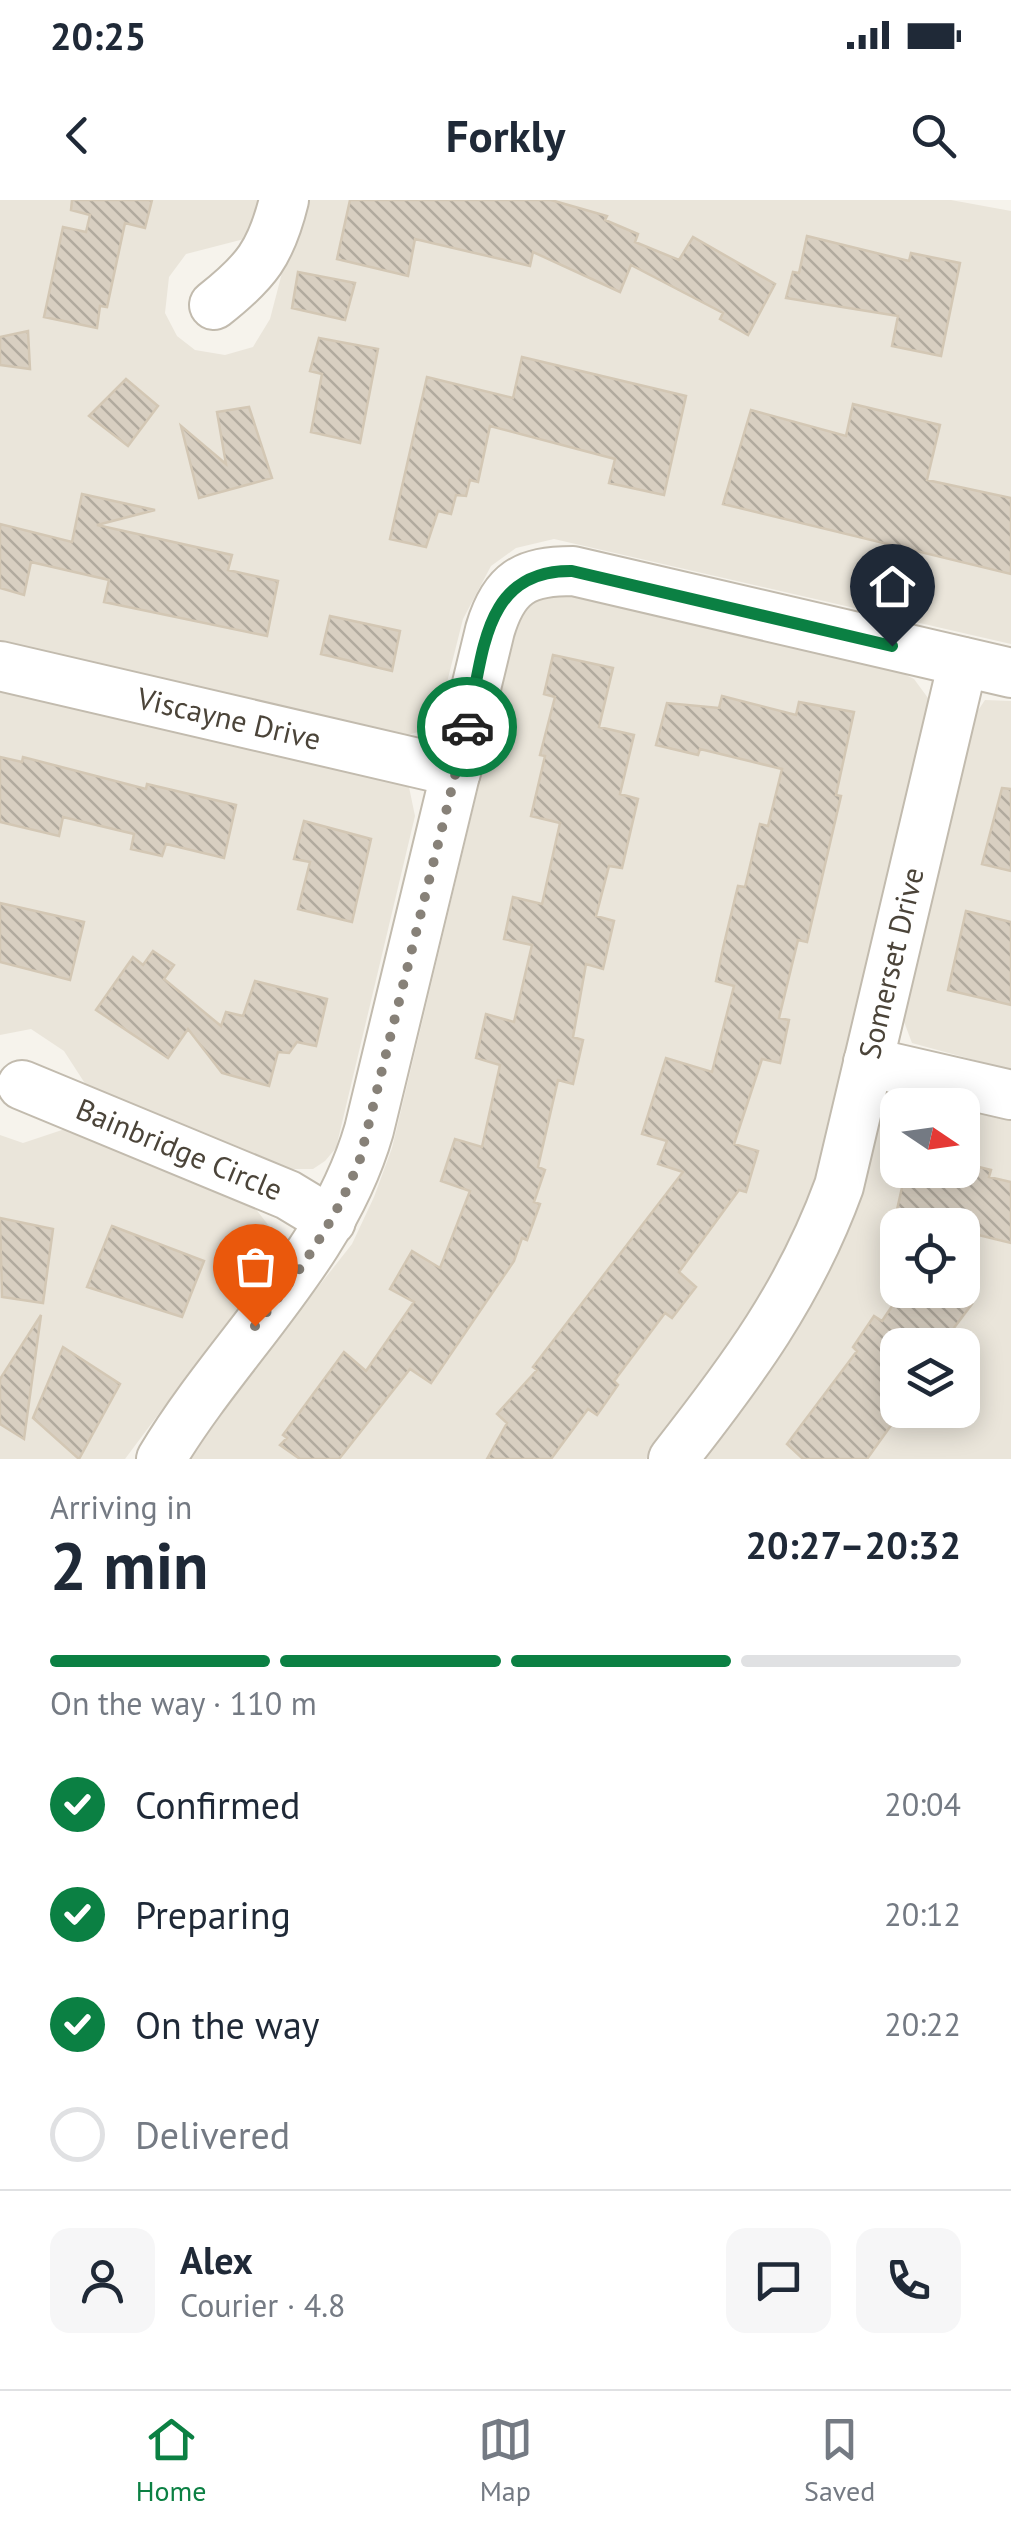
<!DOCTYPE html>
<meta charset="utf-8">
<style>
:root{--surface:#fff;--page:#f6f6f7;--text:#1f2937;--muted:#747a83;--line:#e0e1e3;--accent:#0b8043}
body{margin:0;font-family:"PT Sans",sans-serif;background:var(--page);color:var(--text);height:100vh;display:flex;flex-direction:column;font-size:38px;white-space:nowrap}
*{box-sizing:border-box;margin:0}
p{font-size:32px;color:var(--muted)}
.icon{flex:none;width:55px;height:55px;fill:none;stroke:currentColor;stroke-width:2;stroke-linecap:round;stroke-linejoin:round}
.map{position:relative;height:1259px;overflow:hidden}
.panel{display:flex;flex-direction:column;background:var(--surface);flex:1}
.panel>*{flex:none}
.needle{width:65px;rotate:103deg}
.buttons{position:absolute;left:880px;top:888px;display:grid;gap:20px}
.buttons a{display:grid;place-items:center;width:100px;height:100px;border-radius:20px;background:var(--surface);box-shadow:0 5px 25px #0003;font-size:50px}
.pin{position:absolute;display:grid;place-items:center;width:85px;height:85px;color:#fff;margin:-102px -42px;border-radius:50% 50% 50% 0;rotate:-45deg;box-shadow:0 0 10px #0007}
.pin .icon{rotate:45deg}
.courier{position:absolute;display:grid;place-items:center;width:100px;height:100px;margin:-50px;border:8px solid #0b8043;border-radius:50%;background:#fff;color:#222;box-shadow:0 2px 12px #0007}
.summary em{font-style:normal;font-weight:700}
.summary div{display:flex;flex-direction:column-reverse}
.summary{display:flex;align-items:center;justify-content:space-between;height:170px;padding:0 50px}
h1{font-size:65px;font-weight:700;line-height:75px}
.bar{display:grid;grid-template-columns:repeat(4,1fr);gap:15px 10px;align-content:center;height:120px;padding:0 50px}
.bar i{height:12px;border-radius:8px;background:var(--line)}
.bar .active{background:var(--accent)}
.bar p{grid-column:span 4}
.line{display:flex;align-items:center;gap:25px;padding:0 50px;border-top:2px solid var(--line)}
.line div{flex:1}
.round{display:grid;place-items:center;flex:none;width:105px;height:105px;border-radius:20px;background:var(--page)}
ol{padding:0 50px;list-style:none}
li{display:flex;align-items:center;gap:30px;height:110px}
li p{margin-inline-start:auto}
li .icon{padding:10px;border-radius:50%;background:var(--accent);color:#fff;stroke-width:4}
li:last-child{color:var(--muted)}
li i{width:55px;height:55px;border:5px solid var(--line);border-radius:50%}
.status{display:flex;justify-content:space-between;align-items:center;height:70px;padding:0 50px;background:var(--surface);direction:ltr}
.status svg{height:28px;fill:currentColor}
header{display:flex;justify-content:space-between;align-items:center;height:130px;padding:0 50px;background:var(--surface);font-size:45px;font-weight:700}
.tab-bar{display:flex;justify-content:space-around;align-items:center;height:140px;border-top:2px solid var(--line);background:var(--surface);font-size:28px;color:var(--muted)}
.tab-bar a{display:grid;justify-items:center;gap:5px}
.tab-bar .active{color:var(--accent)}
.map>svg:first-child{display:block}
.residential{fill:#eae5da;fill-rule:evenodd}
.building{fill:url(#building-back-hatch);stroke:#d3c7b4;stroke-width:2.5}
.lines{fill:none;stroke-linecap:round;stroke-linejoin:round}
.minor-casing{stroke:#c2bbae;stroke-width:52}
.minor{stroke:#fff;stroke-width:48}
.done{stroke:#878178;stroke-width:10;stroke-dasharray:0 18}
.route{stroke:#0b8043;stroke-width:12}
.labels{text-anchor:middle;stroke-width:8;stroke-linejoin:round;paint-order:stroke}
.street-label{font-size:30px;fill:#4b4439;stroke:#fff}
</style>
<div class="status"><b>20:25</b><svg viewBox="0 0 49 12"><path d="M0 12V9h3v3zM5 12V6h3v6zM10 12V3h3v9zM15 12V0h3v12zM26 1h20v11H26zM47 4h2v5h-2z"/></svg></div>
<header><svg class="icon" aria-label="back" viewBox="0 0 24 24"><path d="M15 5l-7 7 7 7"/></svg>Forkly<svg class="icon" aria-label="search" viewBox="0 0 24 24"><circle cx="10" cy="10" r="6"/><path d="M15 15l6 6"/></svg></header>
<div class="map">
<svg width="1011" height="1259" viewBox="0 0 1011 1259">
<defs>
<pattern id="building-back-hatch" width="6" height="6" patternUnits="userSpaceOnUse" patternTransform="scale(2.5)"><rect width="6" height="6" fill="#d8cfc1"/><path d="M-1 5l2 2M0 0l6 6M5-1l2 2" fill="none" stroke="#b1aa9e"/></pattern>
</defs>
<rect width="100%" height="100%" fill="#f6f3ec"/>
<path class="residential" d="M0 0H258L248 38 186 54 169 77 165 113 177 136 195 150 225 155 253 147 270 119 301 0H951L1011 11V444L554 339 516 348 491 366 463 419 439 514 424 530 408 535 0 445Z
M553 392 900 472 914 479 928 498V521L827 946 808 1007 784 1062 717 1166 646 1259H189L218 1214 352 1044 374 997 392 948 517 426 521 413 539 396Z
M0 483 397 577 409 587 415 616 336 948 325 961 313 969H288L99 893 86 885 64 851 31 829 0 835Z
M985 500 1011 501V870L912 843 903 819 965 530Z
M904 889 1011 911V1259H698L877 916 889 896ZM898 905H962V970H898ZM898 1025H962V1090H898ZM898 1145H962V1210H898Z
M62 930 82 931 245 995 269 1026V1066L125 1259H0V935L23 943Z"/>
<path class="building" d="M72 0H152L145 28 125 23 107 107 100 106 97 128 44 117 63 27 86 32 90 15 71 10Z
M350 0H551L607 16 605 20 638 34 635 42 679 60 693 37 775 84 748 135 720 119 723 113 631 65 620 92 533 52 530 66 415 39 408 76 337 59Z
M807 36 909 61 911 53 960 63 941 156 892 146 898 116 786 98 793 72 799 73Z
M298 72 355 83 345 120 292 108Z
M28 131 30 169 0 165V137Z
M319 138 378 149 360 243 311 232 322 174 310 171Z
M522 157 686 196 664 295 609 283 615 259 490 226 478 282 470 280 466 296 456 295 451 314 438 311 426 347 390 339 427 177 513 198Z
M126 179 158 206 128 246 89 216Z
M853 204 940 225 927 280 1011 298V374L723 304 751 210 846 236Z
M249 207 272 278 199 298 181 226 226 264 217 212Z
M82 294 155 310 97 325 232 355 228 370 278 381 267 436 104 402 109 380 31 362 24 395 0 388V324L72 342Z
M330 416 400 431 392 471 321 454Z
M553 455 613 468 599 527 634 535 620 594 638 599 622 668 609 666 596 716 614 721 603 769 586 764 573 837 583 840 573 884 558 880 538 967 545 970 534 1002 540 1004 527 1040 522 1038 514 1061 431 1183 410 1169 339 1259H300L280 1245 287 1238 283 1235 344 1152 366 1171 414 1102 390 1089 412 1051 440 1068 470 991 441 981 455 939 482 947 500 865 476 858 486 814 514 822 532 745 504 739 513 697 542 704 560 623 531 616 545 556 540 555 555 497 544 494Z
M722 496 796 515 799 502 854 512 836 595 841 596 807 742 798 740 779 818 789 820 780 863 762 859 734 944 758 951 746 992 739 990 679 1072 696 1087 672 1118 665 1113 614 1181 618 1185 597 1215 588 1209 551 1259H487L507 1223 497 1214 537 1170 533 1167 683 972 658 964 667 941 642 934 666 858 712 872 734 786 716 781 723 748 738 686 745 687 760 624 768 626 782 569 700 549 698 555 656 545 667 503 719 508Z
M0 557 22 562 23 557 146 589 147 584 236 605 224 658 166 644 162 656 131 649 134 634 63 617 59 636 0 622Z
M1002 588 1011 589V671L982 664Z
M304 621 371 639 352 722 298 709 310 662 294 659Z
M0 703 84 722 70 780 0 762Z
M966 711 1011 722V805L948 790Z
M153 751 174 765 164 779 221 826 226 812 243 816 255 781 327 799 316 846 297 842 289 853 278 852 269 886 222 873 188 829 168 858 96 810 133 757 143 765Z
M962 963 991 970 989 977 1011 982V1043L962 1031V1025H938L896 1014 906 970H962Z
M0 1018 53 1029 43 1103 2 1097Z
M112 1026 204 1061 182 1117 87 1087Z
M903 1090H954L972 1104 941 1145H898V1210H902L867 1259H803L787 1244 857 1151 853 1147 874 1116 882 1121Z
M41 1115 24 1239 0 1224V1179Z
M63 1147 120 1184 79 1259 33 1218Z"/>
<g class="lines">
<defs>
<g id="minor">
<path d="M214 105C256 72 271 53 284 0"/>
<path id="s1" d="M0 466 456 572"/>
<path d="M868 862 1011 895"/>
<path id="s2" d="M22 885 288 995 331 1021"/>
<path d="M161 1259C228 1147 332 1058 369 930L490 430C504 383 524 371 573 371L1011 473"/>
<path id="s3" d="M673 1259C743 1170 800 1093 839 986L963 462"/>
</g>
</defs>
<use href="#minor" class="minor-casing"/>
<use href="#minor" class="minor"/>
</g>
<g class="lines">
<path class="done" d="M255 1126C298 1075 336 1021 360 959L467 527"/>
<path class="route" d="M467 527C484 456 481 370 572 371L892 446"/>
</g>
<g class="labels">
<g class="street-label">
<text dy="10" stroke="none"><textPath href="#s1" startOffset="235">Viscayne Drive</textPath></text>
<text dy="10" stroke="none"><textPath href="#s3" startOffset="550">Somerset Drive</textPath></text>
<text dy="10" stroke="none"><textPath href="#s2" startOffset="170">Bainbridge Circle</textPath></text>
</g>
</g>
</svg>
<div class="buttons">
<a><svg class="needle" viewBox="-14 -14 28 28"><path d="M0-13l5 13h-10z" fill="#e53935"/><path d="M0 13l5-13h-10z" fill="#747a83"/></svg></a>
<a><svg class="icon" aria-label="locate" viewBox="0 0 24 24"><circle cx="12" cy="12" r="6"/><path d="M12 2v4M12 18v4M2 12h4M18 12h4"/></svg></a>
<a><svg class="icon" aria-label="layers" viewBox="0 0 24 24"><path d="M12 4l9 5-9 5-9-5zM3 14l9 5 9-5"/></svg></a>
</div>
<div class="pin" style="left:255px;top:1126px;background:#ea580c"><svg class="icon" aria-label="bag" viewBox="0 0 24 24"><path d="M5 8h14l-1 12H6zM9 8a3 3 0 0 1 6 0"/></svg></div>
<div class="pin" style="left:892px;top:446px;background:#1f2937"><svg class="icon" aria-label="home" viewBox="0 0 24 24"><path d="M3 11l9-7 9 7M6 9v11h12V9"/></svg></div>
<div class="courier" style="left:467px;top:527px"><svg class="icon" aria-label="car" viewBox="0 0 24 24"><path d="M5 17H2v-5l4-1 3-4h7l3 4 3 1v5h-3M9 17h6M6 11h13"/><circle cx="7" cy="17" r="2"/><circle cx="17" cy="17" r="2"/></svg></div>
</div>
<section class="panel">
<div class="summary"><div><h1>2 min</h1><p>Arriving in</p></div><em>20:27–20:32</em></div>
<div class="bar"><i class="active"></i><i class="active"></i><i class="active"></i><i></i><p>On the way · 110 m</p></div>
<ol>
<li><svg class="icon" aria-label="check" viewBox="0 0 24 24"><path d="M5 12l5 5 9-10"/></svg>Confirmed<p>20:04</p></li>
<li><svg class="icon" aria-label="check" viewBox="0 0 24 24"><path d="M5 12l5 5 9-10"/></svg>Preparing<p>20:12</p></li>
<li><svg class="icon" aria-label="check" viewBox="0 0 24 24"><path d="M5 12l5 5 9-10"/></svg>On the way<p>20:22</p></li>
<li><i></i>Delivered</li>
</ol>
<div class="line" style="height:180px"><a class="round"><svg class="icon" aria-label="person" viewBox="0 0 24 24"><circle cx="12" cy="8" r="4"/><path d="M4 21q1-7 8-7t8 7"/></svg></a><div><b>Alex</b><p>Courier · 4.8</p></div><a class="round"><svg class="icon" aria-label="chat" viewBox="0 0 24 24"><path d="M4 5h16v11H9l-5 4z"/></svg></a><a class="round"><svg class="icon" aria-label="phone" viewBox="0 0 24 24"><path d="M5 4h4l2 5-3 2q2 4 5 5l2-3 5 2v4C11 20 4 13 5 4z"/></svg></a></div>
</section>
<nav class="tab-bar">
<a class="active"><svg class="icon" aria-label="home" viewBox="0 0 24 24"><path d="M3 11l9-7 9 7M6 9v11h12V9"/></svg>Home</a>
<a><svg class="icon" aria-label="map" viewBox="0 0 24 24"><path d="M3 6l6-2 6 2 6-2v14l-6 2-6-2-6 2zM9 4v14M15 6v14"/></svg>Map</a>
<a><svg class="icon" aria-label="saved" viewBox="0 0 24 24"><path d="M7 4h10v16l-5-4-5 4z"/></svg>Saved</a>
</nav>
